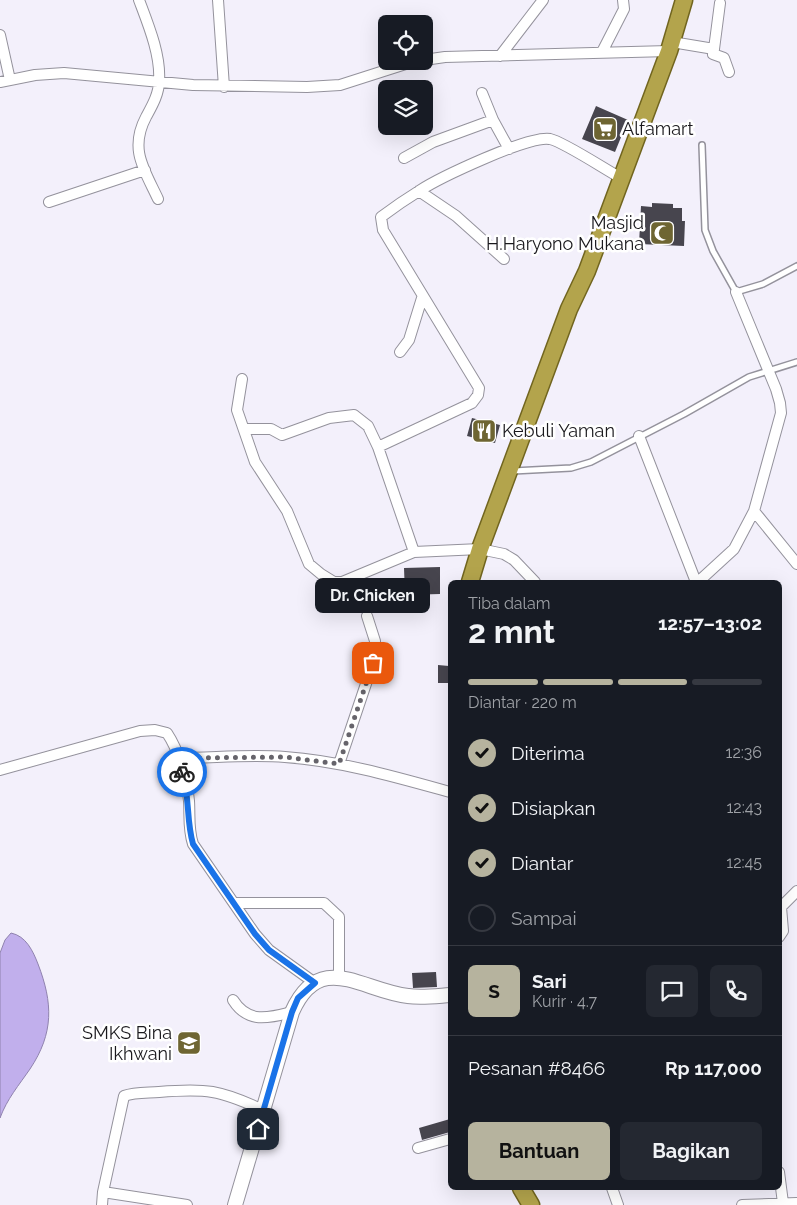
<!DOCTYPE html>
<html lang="id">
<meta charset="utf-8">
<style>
:root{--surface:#171b24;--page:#242831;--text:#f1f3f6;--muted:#9ea1a6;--line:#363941;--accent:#b6b39e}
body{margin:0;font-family:Raleway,sans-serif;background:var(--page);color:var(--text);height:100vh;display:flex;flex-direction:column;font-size:19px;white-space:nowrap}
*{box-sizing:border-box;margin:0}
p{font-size:16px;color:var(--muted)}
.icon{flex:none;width:28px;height:28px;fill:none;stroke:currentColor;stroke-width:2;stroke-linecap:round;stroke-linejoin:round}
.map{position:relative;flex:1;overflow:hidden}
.drawer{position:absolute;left:448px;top:580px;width:334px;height:610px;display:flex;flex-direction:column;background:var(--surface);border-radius:8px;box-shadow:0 5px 20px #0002}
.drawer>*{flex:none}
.fabs{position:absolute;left:378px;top:15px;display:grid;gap:10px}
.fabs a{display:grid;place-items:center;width:55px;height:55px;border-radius:8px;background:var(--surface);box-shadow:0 5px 20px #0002;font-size:25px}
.pin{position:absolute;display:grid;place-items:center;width:42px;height:42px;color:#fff;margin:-21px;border-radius:10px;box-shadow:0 2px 8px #0006}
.courier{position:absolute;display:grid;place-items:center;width:50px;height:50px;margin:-25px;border:4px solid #1a73e8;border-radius:50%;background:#fff;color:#222;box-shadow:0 1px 6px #0007}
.bubble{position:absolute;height:35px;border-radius:8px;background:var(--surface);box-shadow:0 5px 20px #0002;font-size:16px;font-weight:700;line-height:35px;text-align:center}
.overview em{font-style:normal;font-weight:700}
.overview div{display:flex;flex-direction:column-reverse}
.overview{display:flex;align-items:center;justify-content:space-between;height:85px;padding:0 20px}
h1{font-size:32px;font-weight:700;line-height:38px}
.bar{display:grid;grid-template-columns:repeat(4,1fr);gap:8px 5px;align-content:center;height:60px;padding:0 20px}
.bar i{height:6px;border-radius:4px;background:var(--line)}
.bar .selected{background:var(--accent)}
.bar p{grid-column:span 4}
.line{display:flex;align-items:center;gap:12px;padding:0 20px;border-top:1px solid var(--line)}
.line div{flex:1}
.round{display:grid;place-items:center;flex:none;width:52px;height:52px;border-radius:8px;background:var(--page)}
ol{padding:0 20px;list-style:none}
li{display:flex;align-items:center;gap:15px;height:55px}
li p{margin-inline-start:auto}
li .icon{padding:5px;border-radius:50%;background:var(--accent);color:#111;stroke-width:4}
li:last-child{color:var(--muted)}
li i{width:28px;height:28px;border:2px solid var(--line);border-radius:50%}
.primary-button{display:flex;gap:10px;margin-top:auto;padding:10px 20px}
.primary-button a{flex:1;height:58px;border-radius:8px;background:var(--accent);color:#111;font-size:20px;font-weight:700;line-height:58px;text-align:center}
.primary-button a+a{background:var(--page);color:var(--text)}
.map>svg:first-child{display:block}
.water{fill:#c1afec;stroke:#8f82ae}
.building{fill:#47454e}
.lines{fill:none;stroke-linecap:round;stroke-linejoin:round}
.service-casing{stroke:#94929c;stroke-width:8}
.minor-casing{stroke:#94929c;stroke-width:12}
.secondary-casing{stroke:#94929c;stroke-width:16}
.trunk-casing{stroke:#71651f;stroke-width:19}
.service{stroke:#fff;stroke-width:5}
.minor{stroke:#fff;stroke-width:10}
.secondary{stroke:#fff;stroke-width:14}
.trunk{stroke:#b3a44c;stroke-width:16}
.done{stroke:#66646b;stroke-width:5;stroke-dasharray:0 9}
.route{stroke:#1a73e8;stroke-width:6}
.labels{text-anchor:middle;stroke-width:5;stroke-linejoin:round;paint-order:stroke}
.poi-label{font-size:18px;fill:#1a191d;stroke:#fff;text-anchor:start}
</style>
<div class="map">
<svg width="797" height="1205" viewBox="0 0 797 1205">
<rect width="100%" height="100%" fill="#f3f0fb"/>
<path class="water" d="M11 933C26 936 33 951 38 964 53 1003 54 1033 30 1069 19 1085 7 1099 0 1118V953L5 940Z"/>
<path class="building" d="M596 106 628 120 615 152 582 139Z
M652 203 673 204V208H682V221H685L684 246 639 244 641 206 652 207Z
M472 418 500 425 495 443 467 436Z
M440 567V594L405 595 404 568Z
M438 665 449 666V683H438Z
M436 972 437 987 413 988 412 973Z
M450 1119V1132L422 1140 419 1128Z"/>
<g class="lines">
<defs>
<path id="service" d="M702 145 705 230 713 251 736 292 763 284 797 266
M513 471 571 468 591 462 684 414 749 377 797 362"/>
<path id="minor" d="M139 0C148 24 161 55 159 81 159 94 152 106 146 117 129 149 144 169 158 199
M218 0 224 87
M0 35 10 80
M672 42 714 49 713 54 724 58 729 72
M714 49 720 3
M602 52 624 9 623 0
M500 56 543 0
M424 60 445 57 669 51
M0 82 35 75 64 73 193 85 307 87 340 85 415 61
M482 93 493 120
M404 158 433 142 493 120 509 149
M419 191 456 216 504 259
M49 202 145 170
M400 352 409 340 422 298
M242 379 237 410 255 462 287 511 309 564 321 574 334 582H342L414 552 480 549 504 554 514 560 535 582
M244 429H271L282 435 329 418 354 415 368 426 378 447
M639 436 696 582
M754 511 797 564
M414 552 378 447 472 403 478 395 479 388 383 230 381 217C393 208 406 199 419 191 439 178 529 135 550 139 564 142 606 170 621 178
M698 582 734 549 754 511 781 413 780 403 776 389 736 292
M178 758C213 758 250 754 285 757 341 761 396 777 450 792
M339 764 373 663 375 641 367 616
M0 770 140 731 155 730 167 733C179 751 187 779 189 801 190 816 188 829 193 844L255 934 269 950 315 983
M234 903H324L339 917V976
M779 937 783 931 781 907 797 891
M233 1000C248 1024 269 1018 292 1012
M418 1148 450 1139
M779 1172 783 1203
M612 1188 618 1205
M102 1205 103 1192
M187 1205 103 1192 124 1096C135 1092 148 1093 159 1092 206 1088 220 1090 263 1110
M742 1205 797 1203"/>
<path id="secondary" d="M235 1205 292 1012C320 949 362 991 408 996 421 998 436 996 450 995"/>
<path id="trunk" d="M470 582 480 549 569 309 587 271 669 51 684 0
M521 1188 531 1205"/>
</defs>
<use href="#service" class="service-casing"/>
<use href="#minor" class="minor-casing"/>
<use href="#secondary" class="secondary-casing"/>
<use href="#trunk" class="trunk-casing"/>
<use href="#service" class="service"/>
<use href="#minor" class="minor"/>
<use href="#secondary" class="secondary"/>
<use href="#trunk" class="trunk"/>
</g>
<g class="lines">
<path class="done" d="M182 772 178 758 285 757 339 764 373 663"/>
<path class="route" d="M182 772C190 796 186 820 193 844L255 934 269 950 315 983 298 998 292 1012 258 1129"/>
</g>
<defs>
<symbol id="supermarket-square" viewBox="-11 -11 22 22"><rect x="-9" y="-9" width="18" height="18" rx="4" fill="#6e6532" stroke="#fff"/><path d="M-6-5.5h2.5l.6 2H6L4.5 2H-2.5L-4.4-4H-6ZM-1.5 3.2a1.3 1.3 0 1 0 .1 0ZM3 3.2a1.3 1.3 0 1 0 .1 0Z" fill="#fff"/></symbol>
<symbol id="mosque-square" viewBox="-11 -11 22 22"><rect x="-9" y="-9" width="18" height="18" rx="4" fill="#6e6532" stroke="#fff"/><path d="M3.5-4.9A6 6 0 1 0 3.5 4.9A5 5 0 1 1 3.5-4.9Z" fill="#fff"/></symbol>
<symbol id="restaurant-square" viewBox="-11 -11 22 22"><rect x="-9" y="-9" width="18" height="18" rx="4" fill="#6e6532" stroke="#fff"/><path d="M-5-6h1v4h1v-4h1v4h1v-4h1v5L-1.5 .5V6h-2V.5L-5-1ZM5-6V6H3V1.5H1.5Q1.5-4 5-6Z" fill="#fff"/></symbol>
<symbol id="school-square" viewBox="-11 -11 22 22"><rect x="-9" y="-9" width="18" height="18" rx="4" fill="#6e6532" stroke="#fff"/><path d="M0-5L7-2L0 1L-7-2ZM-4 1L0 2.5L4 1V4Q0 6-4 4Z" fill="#fff"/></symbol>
</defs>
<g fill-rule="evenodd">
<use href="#supermarket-square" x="591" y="115" width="28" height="28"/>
<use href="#mosque-square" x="648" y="219" width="28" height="28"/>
<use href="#restaurant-square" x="470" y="417" width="28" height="28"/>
<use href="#school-square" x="175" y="1029" width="28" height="28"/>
</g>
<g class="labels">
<g class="poi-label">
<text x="622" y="135">Alfamart</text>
<text x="644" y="229" text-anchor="end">Masjid<tspan x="644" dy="21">H.Haryono Mukana</tspan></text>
<text x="502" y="437">Kebuli Yaman</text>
<text x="172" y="1039" text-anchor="end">SMKS Bina<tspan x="172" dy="21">Ikhwani</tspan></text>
</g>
</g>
</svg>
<div class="fabs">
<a><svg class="icon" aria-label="locate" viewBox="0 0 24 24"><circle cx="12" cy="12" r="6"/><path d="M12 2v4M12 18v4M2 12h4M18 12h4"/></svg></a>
<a><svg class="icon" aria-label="layers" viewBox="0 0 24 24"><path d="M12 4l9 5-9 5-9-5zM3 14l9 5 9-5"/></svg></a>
</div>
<div class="pin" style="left:373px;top:663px;background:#ea580c"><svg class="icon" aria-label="bag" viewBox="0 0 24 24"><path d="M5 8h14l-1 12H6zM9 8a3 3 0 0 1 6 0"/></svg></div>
<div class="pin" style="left:258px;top:1129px;background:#1f2937"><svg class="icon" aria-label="home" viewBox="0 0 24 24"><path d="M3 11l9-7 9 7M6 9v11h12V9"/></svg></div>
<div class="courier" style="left:182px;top:772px"><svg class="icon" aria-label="bike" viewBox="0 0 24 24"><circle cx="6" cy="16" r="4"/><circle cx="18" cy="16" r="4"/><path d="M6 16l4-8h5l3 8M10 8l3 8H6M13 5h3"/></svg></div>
<div class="bubble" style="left:315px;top:578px;width:115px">Dr. Chicken</div>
<section class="drawer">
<div class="overview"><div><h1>2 mnt</h1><p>Tiba dalam</p></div><em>12:57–13:02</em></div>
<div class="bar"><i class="selected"></i><i class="selected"></i><i class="selected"></i><i></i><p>Diantar · 220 m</p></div>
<ol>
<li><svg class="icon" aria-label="check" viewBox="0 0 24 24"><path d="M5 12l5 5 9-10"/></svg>Diterima<p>12:36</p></li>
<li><svg class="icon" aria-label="check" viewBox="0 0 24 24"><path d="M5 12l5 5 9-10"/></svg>Disiapkan<p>12:43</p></li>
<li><svg class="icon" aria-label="check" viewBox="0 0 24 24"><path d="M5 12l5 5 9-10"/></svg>Diantar<p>12:45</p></li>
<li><i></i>Sampai</li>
</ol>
<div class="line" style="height:90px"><b class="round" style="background:var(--accent);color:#111">S</b><div><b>Sari</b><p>Kurir · 4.7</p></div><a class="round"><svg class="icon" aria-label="chat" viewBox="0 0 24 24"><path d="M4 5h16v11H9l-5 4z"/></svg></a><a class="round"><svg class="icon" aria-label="phone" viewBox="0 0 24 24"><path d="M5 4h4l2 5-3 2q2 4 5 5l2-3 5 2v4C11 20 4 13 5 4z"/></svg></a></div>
<div class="line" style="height:65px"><div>Pesanan #8466</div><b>Rp 117,000</b></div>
<div class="primary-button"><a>Bantuan</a><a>Bagikan</a></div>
</section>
</div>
